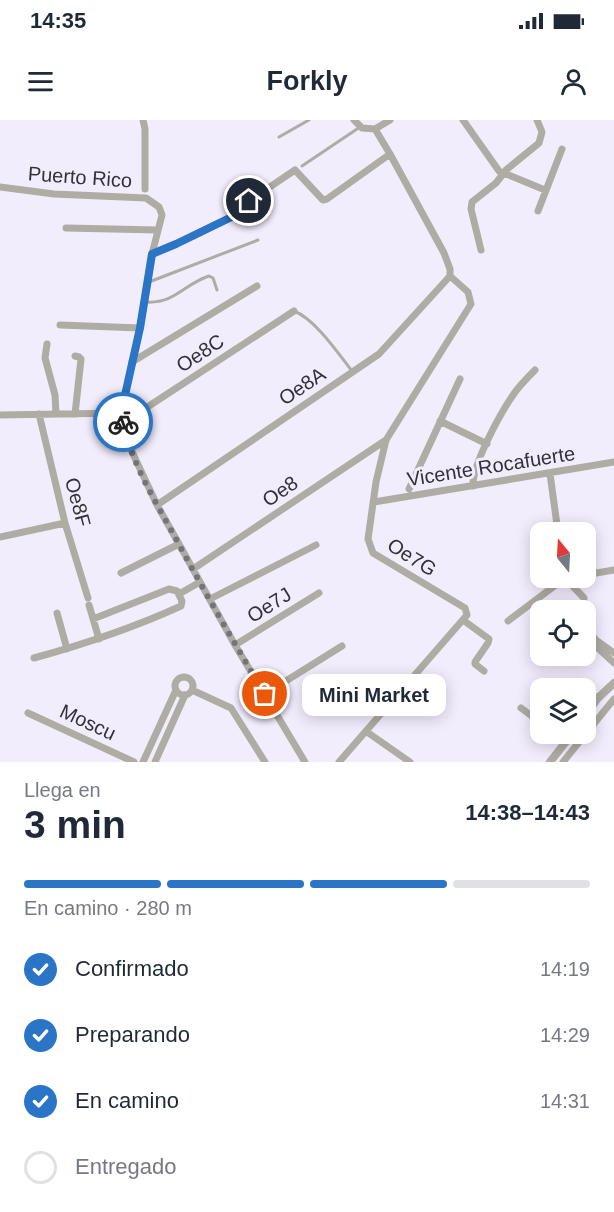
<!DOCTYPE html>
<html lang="es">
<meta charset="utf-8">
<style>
:root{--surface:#fff;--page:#f6f6f7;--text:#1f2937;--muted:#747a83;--line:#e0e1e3;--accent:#2a75c5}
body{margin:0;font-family:Arial,sans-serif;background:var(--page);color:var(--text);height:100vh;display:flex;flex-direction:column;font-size:22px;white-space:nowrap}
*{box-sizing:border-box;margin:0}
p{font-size:20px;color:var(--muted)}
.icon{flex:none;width:33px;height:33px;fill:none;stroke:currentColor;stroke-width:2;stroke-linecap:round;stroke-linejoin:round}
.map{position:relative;height:642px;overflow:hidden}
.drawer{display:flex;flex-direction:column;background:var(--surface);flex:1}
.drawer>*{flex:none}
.needle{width:39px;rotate:342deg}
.fabs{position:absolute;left:530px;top:402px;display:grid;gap:12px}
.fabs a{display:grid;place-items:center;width:66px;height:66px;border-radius:12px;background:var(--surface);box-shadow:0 3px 15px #0003;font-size:30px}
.pin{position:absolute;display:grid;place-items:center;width:51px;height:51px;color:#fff;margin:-26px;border:3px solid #fff;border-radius:50%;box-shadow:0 2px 6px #0007}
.courier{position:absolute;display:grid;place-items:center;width:60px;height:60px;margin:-30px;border:4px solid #2a75c5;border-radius:50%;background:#fff;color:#222;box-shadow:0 2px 8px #0007}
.bubble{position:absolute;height:42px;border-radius:12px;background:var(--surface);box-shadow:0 3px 15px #0003;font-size:20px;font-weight:800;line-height:42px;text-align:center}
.summary em{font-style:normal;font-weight:800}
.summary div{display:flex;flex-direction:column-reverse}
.summary{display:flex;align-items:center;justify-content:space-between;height:102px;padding:0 24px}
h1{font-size:39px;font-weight:800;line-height:45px}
.bar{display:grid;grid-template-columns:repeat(4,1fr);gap:9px 6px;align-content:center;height:72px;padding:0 24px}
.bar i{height:8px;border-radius:4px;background:var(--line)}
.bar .on{background:var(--accent)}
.bar p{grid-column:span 4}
ol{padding:0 24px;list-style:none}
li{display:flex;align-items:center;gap:18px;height:66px}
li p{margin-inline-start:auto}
li .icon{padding:6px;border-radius:50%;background:var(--accent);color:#fff;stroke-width:4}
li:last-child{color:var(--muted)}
li i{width:33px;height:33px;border:3px solid var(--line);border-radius:50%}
.status{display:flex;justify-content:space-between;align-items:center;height:42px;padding:0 30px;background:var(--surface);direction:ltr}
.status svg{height:16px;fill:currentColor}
header{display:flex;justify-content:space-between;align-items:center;height:78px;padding:0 24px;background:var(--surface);font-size:27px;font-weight:800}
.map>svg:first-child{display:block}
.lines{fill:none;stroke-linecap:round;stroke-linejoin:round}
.service{stroke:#afaca4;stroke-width:3}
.minor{stroke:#afaca4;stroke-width:7}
.tertiary{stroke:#afaca4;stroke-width:8}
.done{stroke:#76737d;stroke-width:6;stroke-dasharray:0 10.8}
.route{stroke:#2a75c5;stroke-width:8}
.labels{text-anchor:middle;stroke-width:6;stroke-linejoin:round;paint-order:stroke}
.street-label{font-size:20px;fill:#333138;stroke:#f2edfd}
</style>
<div class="status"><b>14:35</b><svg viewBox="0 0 49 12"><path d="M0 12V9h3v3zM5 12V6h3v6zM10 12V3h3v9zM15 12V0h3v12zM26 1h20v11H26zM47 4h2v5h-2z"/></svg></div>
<header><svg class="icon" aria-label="menu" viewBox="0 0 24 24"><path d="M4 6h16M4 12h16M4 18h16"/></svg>Forkly<svg class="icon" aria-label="person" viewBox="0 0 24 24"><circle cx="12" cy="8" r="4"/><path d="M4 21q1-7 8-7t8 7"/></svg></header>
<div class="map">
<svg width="614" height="642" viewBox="0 0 614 642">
<rect width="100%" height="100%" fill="#f2edfd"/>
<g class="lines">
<path class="service" d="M279 17 309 0
M302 46 360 7
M149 162 258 120
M146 182C175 184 184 164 209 156L213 158 217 170
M294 191C315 199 338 233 352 251"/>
<path class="minor" d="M143 0 145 9V69
M354 0 362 8 375 9
M463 0 499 51 545 70
M375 9 390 0
M390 34 444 133 450 149V156
M0 67 54 74 146 78 159 87 162 95 152 134 140 208 121 293 126 319 157 385 179 424 235 525 305 642
M538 91 562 29
M66 108 158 110
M481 130 471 89 472 82 496 63 506 50 539 23 542 12 537 0
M152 134 176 124 244 91 249 81 295 50 323 80 327 79 390 34 375 9
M60 205 140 208
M47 224 45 238 55 275 56 294
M75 236 79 237 81 239 75 294
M132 242 257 166
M39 294 65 403 88 478
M0 295 121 293
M440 301 487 324
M123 303 294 191
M550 354 558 412
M473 366C472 345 500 294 513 275 519 266 527 258 535 250
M409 369 460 259
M374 382 614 342
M157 385 379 234 450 156
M0 417 65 403
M193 449 386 320
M121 453 179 424
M585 455 614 450
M565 458 584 478 582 490
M179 474 200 462
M210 479 316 425
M89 485 99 519
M57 493 67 529
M463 500 489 519 488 523 475 542V544L484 551
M508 501 565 458H570
M585 507 596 520 614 533
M585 516 614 543
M235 525 319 473
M34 538C85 524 133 508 181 486L182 481 177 471 169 469 93 499
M175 566a9 9 0 1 1 18 0a9 9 0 1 1-18 0Z
M192 570 231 588 265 642
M265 574 342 526
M521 588 540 602
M28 593 134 642
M367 612 410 642
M555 614 566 621
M143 642 176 570
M155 642 185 575
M339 642 467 495 465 488 373 433 368 419 376 362 386 320 471 184 468 172 450 156
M563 642 614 579"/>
<path class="tertiary" d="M585 596 598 578 614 563
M550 642 572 614"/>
</g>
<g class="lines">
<path class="done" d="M123 302C131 343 156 382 176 419 204 471 234 523 265 574"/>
<path class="route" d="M123 302 121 293 140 208 152 134 176 124 244 91 249 81"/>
</g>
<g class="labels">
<g class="street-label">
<text transform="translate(80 57) rotate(4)" y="7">Puerto Rico</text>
<text transform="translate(200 233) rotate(-33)" y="7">Oe8C</text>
<text transform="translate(302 266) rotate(-34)" y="7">Oe8A</text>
<text transform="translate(491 346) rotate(-9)" y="7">Vicente Rocafuerte</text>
<text transform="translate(280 371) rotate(-34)" y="7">Oe8</text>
<text transform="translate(78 382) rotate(75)" y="7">Oe8F</text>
<text transform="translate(412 437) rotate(32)" y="7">Oe7G</text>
<text transform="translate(269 485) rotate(-32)" y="7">Oe7J</text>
<text transform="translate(88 602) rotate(25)" y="7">Moscu</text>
</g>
</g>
</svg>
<div class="fabs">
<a><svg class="needle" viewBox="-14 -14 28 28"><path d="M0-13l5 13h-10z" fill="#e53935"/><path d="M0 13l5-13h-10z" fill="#747a83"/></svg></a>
<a><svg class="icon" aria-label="locate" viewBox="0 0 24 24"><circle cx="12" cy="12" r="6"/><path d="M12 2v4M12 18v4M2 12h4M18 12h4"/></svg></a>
<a><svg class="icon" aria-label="layers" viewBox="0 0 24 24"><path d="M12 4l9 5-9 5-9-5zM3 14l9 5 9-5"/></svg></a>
</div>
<div class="pin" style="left:265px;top:574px;background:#ea580c"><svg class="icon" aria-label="bag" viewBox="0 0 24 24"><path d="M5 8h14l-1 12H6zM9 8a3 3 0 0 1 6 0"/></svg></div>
<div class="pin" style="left:249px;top:81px;background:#1f2937"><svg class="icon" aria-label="home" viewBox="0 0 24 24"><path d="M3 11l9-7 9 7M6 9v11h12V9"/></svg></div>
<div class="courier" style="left:123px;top:302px"><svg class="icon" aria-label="bike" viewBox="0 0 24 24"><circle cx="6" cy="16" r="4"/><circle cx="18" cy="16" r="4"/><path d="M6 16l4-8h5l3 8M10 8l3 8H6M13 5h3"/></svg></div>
<div class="bubble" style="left:302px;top:554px;width:144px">Mini Market</div>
</div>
<section class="drawer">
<div class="summary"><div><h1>3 min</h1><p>Llega en</p></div><em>14:38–14:43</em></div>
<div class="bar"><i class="on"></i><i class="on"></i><i class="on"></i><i></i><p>En camino · 280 m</p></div>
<ol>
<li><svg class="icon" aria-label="check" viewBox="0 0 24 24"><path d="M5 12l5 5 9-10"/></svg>Confirmado<p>14:19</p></li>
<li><svg class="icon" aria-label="check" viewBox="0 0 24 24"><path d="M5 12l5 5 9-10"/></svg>Preparando<p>14:29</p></li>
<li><svg class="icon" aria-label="check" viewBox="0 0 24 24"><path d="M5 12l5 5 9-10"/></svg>En camino<p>14:31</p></li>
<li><i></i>Entregado</li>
</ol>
</section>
